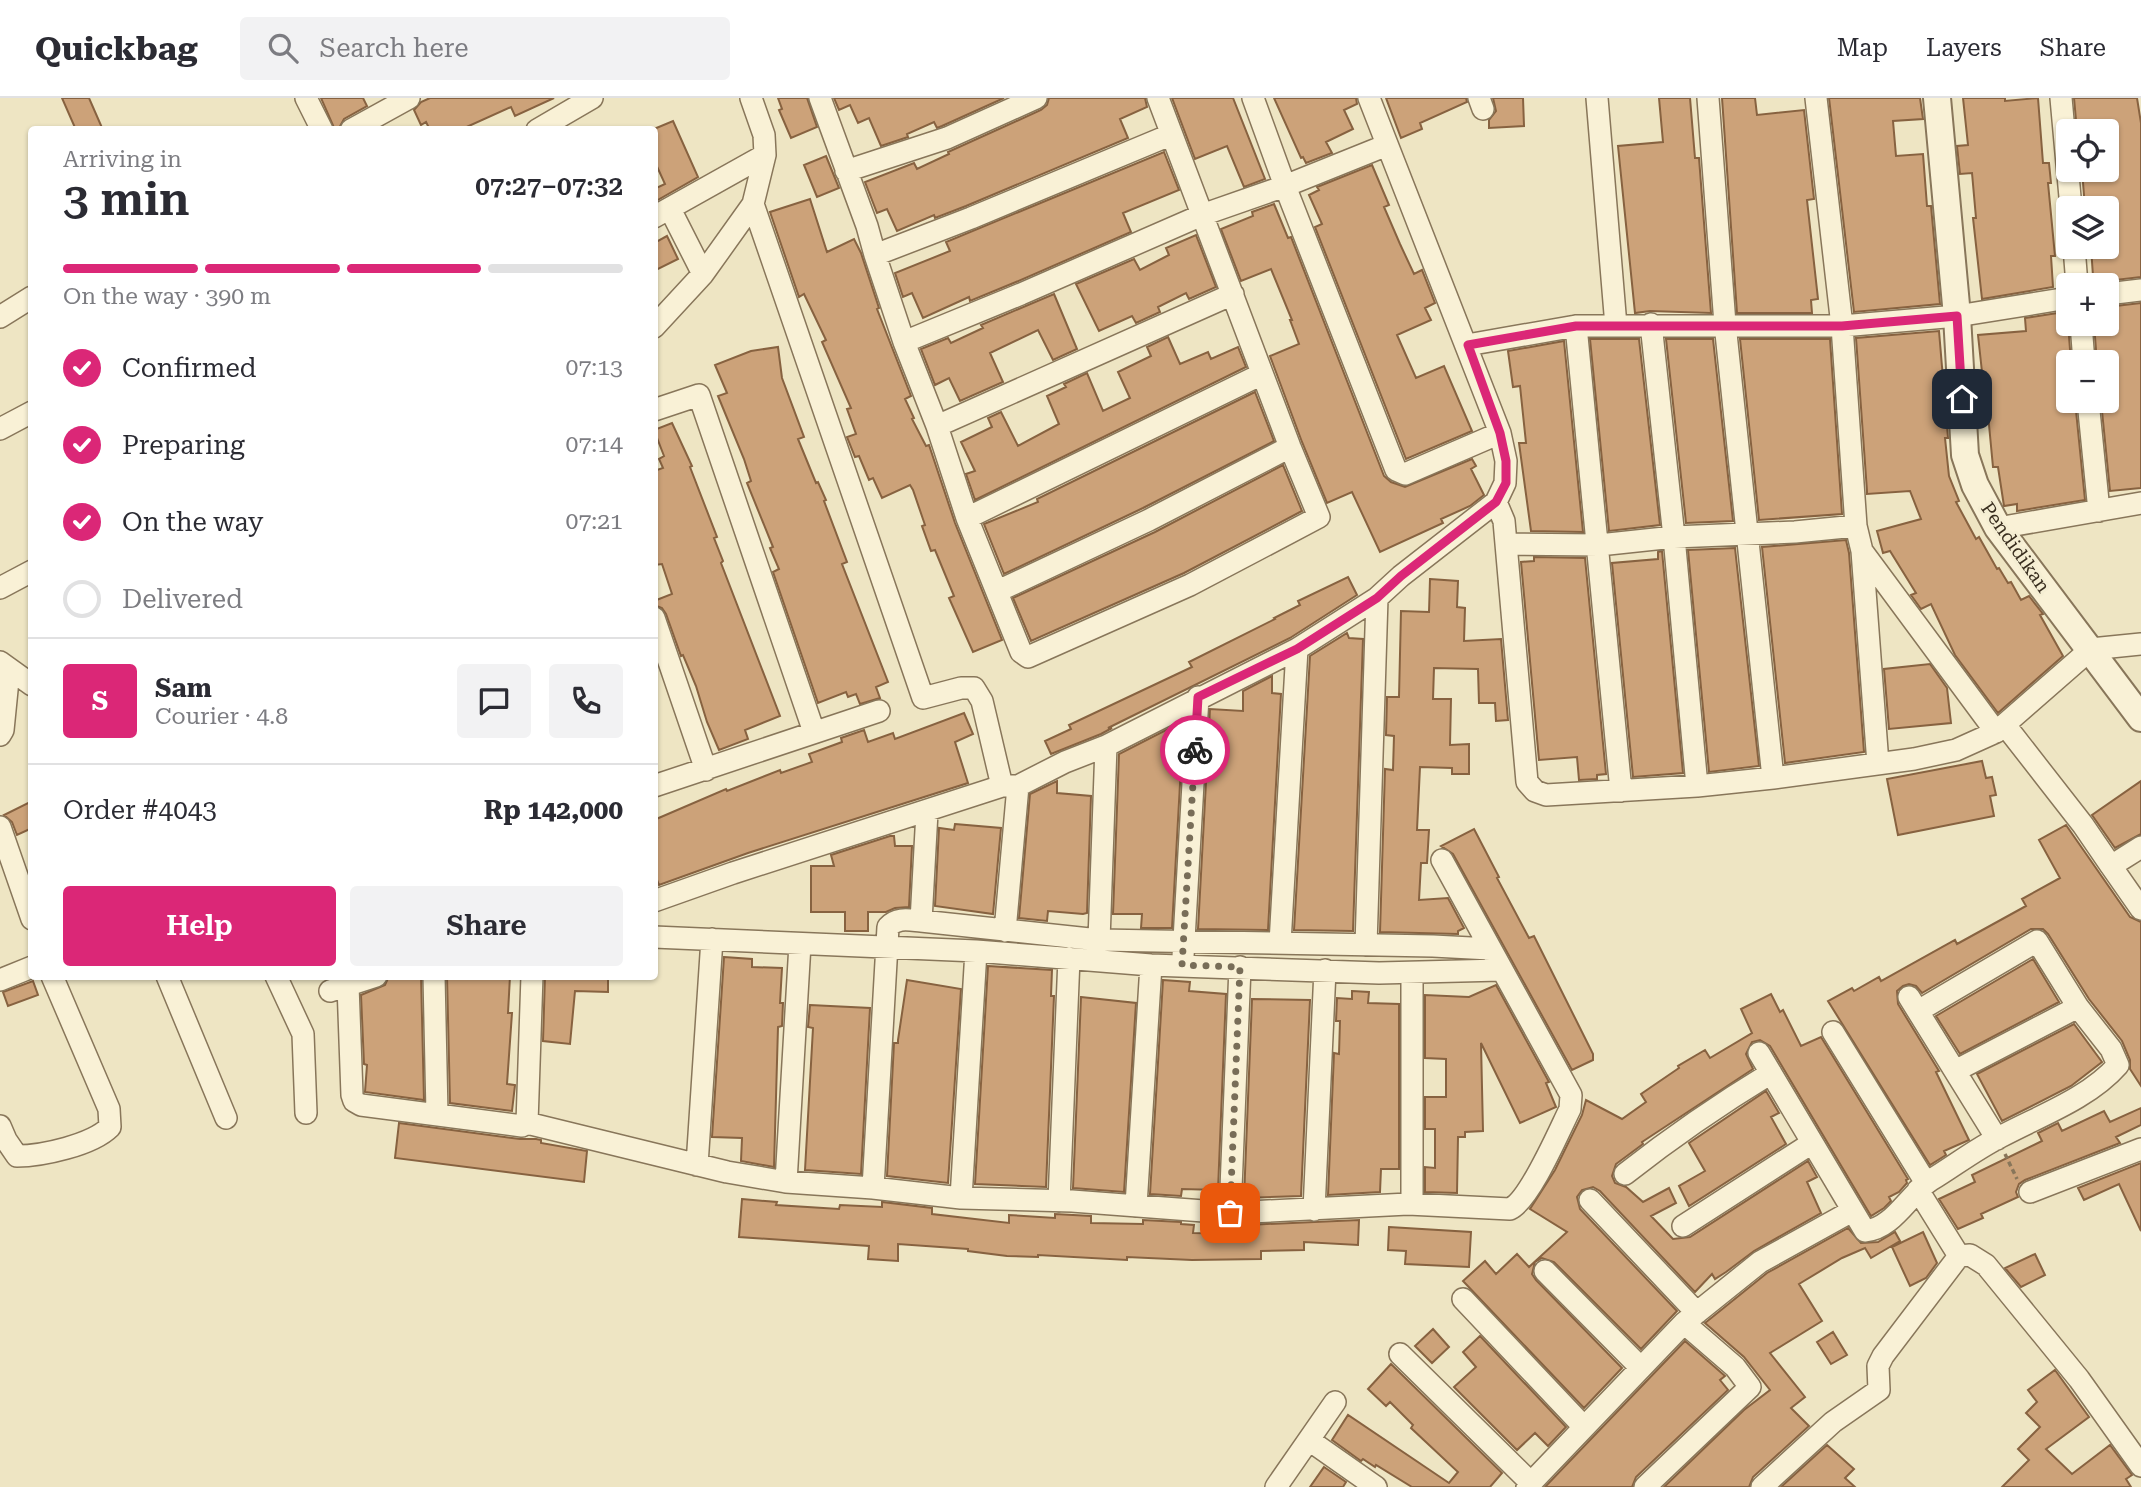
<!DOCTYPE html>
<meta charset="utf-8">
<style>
:root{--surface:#fff;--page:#f2f2f3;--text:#2b2b33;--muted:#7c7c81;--line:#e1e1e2;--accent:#db2777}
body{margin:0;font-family:"Roboto Serif",serif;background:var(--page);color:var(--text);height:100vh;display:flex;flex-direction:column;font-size:26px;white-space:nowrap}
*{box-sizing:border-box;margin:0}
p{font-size:23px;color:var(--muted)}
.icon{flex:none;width:38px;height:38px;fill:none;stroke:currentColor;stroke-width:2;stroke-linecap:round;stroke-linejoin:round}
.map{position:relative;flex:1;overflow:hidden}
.details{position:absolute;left:28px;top:28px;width:630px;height:854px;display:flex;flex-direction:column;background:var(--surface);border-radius:7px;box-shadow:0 2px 5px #0004}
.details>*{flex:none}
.tools{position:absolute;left:2056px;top:21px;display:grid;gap:14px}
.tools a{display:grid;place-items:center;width:63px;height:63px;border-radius:7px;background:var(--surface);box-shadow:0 2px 5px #0004;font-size:35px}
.pin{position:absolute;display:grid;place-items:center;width:60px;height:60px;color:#fff;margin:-30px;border-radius:14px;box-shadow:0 4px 10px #0006}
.courier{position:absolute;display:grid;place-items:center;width:70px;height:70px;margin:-35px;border:5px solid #db2777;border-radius:50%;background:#fff;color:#222;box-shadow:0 2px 9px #0007}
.headline em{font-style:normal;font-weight:600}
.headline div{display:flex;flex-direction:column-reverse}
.headline{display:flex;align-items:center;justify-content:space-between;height:119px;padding:0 35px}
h1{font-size:46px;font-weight:600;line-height:52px}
.bar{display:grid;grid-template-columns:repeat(4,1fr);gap:10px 7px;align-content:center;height:84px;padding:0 35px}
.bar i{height:9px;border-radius:5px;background:var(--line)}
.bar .active{background:var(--accent)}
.bar p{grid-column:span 4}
.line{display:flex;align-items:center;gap:18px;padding:0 35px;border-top:2px solid var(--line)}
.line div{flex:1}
.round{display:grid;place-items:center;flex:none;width:74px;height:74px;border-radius:7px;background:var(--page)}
ol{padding:0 35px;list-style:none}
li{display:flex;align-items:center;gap:21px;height:77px}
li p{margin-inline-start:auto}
li .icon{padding:7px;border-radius:50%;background:var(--accent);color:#fff;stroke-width:4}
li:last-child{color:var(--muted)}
li i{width:38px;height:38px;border:4px solid var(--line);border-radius:50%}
.cta{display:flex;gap:14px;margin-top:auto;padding:14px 35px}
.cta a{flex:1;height:80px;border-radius:7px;background:var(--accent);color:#fff;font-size:28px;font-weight:600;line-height:80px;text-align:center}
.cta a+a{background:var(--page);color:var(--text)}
header{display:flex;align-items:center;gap:42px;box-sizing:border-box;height:98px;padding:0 35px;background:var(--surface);border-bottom:2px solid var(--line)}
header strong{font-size:33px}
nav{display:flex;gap:38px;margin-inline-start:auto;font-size:24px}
.search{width:490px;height:63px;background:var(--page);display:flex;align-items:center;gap:18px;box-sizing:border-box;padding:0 24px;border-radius:7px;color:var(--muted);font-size:26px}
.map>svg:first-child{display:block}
.building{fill:#cca279;stroke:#876240;stroke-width:2}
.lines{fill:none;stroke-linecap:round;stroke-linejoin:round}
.minor-casing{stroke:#88765a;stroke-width:24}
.tertiary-casing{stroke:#88765a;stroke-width:30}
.path{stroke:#88765a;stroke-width:3.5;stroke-dasharray:5 3.5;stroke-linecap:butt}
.minor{stroke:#f9f1d6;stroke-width:21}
.tertiary{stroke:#f9f1d6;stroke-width:26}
.done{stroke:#786d58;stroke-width:7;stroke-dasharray:0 12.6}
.route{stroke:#db2777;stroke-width:9}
.labels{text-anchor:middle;stroke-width:6;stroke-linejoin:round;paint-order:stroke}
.street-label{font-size:19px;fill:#382d1e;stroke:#f5eed3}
</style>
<header>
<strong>Quickbag</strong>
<div class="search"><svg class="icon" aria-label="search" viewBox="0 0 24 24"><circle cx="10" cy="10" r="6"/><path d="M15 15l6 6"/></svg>Search here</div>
<nav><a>Map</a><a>Layers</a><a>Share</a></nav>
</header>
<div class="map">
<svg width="2141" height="1389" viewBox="0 0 2141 1389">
<rect width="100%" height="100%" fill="#eee5c3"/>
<path class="building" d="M62 0H89L103 32H76Z
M321 0H363L367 8 344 21 338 32H335Z
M430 0H554L515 18 511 9 460 32H430L426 24 421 27 414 12 421 4Z
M778 0H807L817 29 791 40 779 12 782 11Z
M834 0H1004L942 28 937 30 934 24 907 36 908 39 881 48 869 20 858 25 850 7 839 12Z
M1049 0H1145L1147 9 1120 21 1128 40 966 108 935 120 934 117 897 133 887 111 877 115 865 84 914 65 917 71 949 56 948 54 1041 12 1047 7Z
M1172 0H1233L1265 81 1244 89 1227 48 1195 61Z
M1274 0H1356L1357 6 1344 12 1353 31 1326 44 1332 55 1306 65 1303 59 1301 60Z
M1386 0H1466L1467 4 1420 25 1422 31 1401 40Z
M1493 0H1523L1524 28 1489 30V22L1496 13Z
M1659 0H1690L1695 60H1699L1711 215 1650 213 1635 215 1618 48 1663 44Z
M1722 0H1755L1757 17 1804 12 1814 101 1807 102 1818 201 1811 202 1812 215H1737Z
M1829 0H1920L1923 21 1893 23 1896 58 1923 56 1927 108H1931L1940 206 1854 214Z
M1963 0H2005V3L2038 0 2043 65H2049L2051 85H2048L2055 158H2051L2053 189 1982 201 1973 120H1976L1972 75 1960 76 1957 48 1968 47Z
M2074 0H2137L2141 25V179L2107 183V177L2093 178 2091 149H2107V110H2085L2082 72H2112L2109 33H2077Z
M673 23 698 79 656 103 654 91 665 86 654 62V31Z
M1164 54 1179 92 1123 115 1131 134 1016 184 970 203 969 199 923 220 912 195 903 199 895 175 950 153 946 144Z
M826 58 839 90 817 99 804 67Z
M1372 67 1389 107 1384 109 1400 146 1414 176 1422 172 1435 205 1425 210 1431 222 1397 237 1416 280 1444 268 1472 333 1406 361 1315 129 1322 126 1309 97 1319 92 1317 89Z
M810 101 827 154 854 141 861 155 879 210 877 211 911 298 905 301 914 320 912 321 926 348 929 347 955 425 1002 542 973 554 949 500 954 498 935 452 931 453 922 428 925 427 913 392 910 387 882 400 873 380 869 382 859 358 855 359 847 339 856 336 847 311 851 310 822 244 826 242 804 196 799 199 770 114Z
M1274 106 1288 140 1291 139 1384 378 1391 384 1405 389 1472 361 1476 368 1471 371 1484 397 1470 408 1441 421 1443 425 1380 454 1352 394 1327 405 1302 344 1270 258 1299 246 1290 222H1292L1271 171 1241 183 1221 131 1253 118 1252 114Z
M1196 137 1216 189 1189 201 1186 195 1158 209 1160 214 1136 225 1132 218 1099 233 1076 186 1134 161 1140 172 1169 157 1166 150Z
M667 138 678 161 654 173V145Z
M1054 196 1077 251 1053 262 1038 232 990 255 1003 284 960 303 949 280 935 287 921 251 948 240 951 245 983 230 981 227Z
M2141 205V390L2110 393 2101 303H2107V264H2097L2094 226H2107V209Z
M2064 214 2065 226H2068L2071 264H2068V303H2075L2085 402 2017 413V406L2004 408 1998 369H1993L1984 274H1982L1978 237 2026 233 2025 220Z
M1939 233 1948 340H1945L1949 378 1959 403 1956 404 1976 441 1979 439 1997 471 1999 470 2008 485 2011 484 2021 502 2029 498 2043 516 2040 517 2063 558 1998 615 1955 557 1931 506 1921 511 1911 497 1916 495 1890 453 1883 455 1877 433 1921 421 1910 393 1867 396V393L1856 240Z
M1168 239 1180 266 1208 254 1211 261 1238 249 1246 269 975 402 966 376 975 373 961 344 992 329 988 320 1001 314 1018 348 1059 326 1047 298 1066 289 1064 286 1087 275 1103 313 1130 300 1118 274 1151 258 1147 249Z
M1590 241H1639L1660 427 1609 433Z
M1666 241H1713L1733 423 1686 425Z
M1740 241H1830L1842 416 1759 422Z
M1564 243 1583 434 1531 433 1519 345H1526L1520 288 1513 289 1508 253Z
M778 249 782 280 804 339 798 341 816 385 818 384 826 402 824 403 847 464 842 466 888 584 876 589 880 600 860 606 856 596 848 599 846 594 818 605 773 474 779 471 770 450 773 449 747 385 751 383 744 361 718 298 727 295 715 267 751 253Z
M1255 294 1274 343 1143 410 1004 476 984 426 1038 404 1037 401Z
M672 325 692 368 690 369 717 439 714 440 723 463 721 465 780 618 745 632 748 641 719 652 707 624 696 588 683 557 681 558 666 516 662 510 654 507V503L672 496 662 466 654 467V373L663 370 659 361 664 358 654 332Z
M1283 367 1302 413 1184 475 1031 543 1013 500 1155 434Z
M1846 442 1849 455 1864 654 1785 665 1762 449Z
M1735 450 1759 668 1709 674 1688 452Z
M1662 453 1683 675 1633 679 1612 465 1658 461V454Z
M1534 459 1585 460 1606 676 1597 677V681L1579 682 1577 659 1539 662 1521 464 1534 463Z
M1348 479 1357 497 1290 540 1108 630H1112L1101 636 1051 656 1045 643 1071 631 1069 627 1192 569 1189 564 1275 521 1274 520 1300 507 1298 503Z
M1430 481 1458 483 1457 509 1465 510 1464 543 1501 541 1508 622 1496 623 1495 605H1479L1478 571 1434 570 1433 601H1451L1450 647 1469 646V676H1452V670L1420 669 1417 732H1429L1427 765H1421L1419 802 1448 800 1464 830 1458 833V836L1380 834 1385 671 1393 672 1394 638 1386 637 1387 599H1399L1401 513 1429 514Z
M1347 535 1349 540 1363 541 1353 833 1294 832 1310 558Z
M1930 566 1947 590 1951 625 1889 631 1884 571Z
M1272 578V595L1281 596 1268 832 1198 831 1210 611 1243 613V593Z
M964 615 973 636 955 644 968 685 748 755 659 787 654 774V722L726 691 727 693 780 672 781 675 812 664 809 656 842 644 841 640 864 632 868 644 893 635 895 641Z
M1168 631 1183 632 1172 830H1141L1142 816H1113L1119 656Z
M1982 663 1986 680 1992 679 1996 697 1990 698 1994 718 1898 737 1887 681Z
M1057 683V695L1091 698 1087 815 1083 816 1048 813 1047 823 1019 820 1030 696Z
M2141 683V736L2115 750 2092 717Z
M32 703V730L17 737 12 724 4 717Z
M955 726 1001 730 993 816 935 808 939 730 954 732Z
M2066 727 2130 819 2141 824V988L2130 971V962L2122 943 2089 901 2048 836 2043 831H2031L1922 895 1916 888 1909 886 1903 888 1897 893 1898 906 1939 973 1936 974 1969 1042 1944 1053 1946 1057 1930 1067 1828 903 1852 890 1854 893 1879 879 1881 883 1955 842 1957 846 2026 808 2022 801 2060 780 2039 742Z
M1474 731 1499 779 1497 780 1529 840 1534 838 1593 956V962L1572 972 1453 756 1441 748Z
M890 738H894L895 748H912L909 809 895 810 886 814H868V833H845V814H811V768H834L831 757Z
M724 859 752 861V869L782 870 780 905H783L782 928 778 929 774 1069 741 1063 742 1040 712 1039Z
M2033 861 2059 904 1960 956 1936 918Z
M988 868 1052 872 1051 898H1054L1046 1089 975 1086Z
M389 878H421L424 1002 365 994 367 967 364 966 361 897 385 887Z
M447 878H510L508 915H512L507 986 515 987 512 1013 450 1005Z
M545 878H608V894L575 893 570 946 543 943Z
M907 882 961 891 948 1085 887 1078 894 945H898V942Z
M1163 882 1190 884 1189 893 1226 896 1218 1092 1182 1091 1181 1098 1150 1096Z
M33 883 38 897 8 908 3 894Z
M1496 887 1549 984 1546 985 1556 1009 1520 1025 1481 945 1483 1033 1465 1034V1039H1458L1457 1095 1425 1094V1069L1435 1070V1031H1425V999H1446V961L1425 960V897L1469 899Z
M1352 893 1369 894 1368 905 1399 906V1071H1381L1380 1094 1328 1097 1334 955 1339 956 1340 923H1336L1337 900 1352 901Z
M1771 896 1780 914 1783 912 1801 948 1821 939 1908 1081 1906 1082 1907 1085 1899 1094 1889 1099 1891 1103 1884 1110 1871 1118 1770 948 1760 942 1752 944 1746 956 1753 971 1642 1044 1643 1046 1616 1066 1612 1078 1615 1085 1626 1089 1643 1104 1669 1090 1676 1105 1651 1118 1673 1141 1690 1139 1808 1063 1817 1079 1807 1084 1821 1115 1754 1153 1726 1174 1715 1181 1712 1176 1695 1194 1600 1093 1593 1089 1582 1092 1577 1099 1580 1111 1677 1213 1641 1251 1554 1164 1542 1160 1535 1164 1532 1176 1536 1182 1622 1270 1584 1310 1463 1183 1485 1163 1496 1176 1517 1156 1529 1169 1567 1134 1530 1111 1555 1072 1582 1017 1586 1002 1622 1021 1646 1004 1641 996 1679 970 1678 968 1705 952 1710 960 1752 935 1741 911Z
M1081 899 1136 905 1124 1094 1073 1090Z
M1252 901 1310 902 1301 1098 1244 1100Z
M810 907 870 910 861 1076 805 1072 813 930 808 929Z
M2074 926 2102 964 2071 988 2002 1023 1977 976Z
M1766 993 1779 1015 1771 1019 1786 1046 1689 1108 1679 1088 1705 1073 1689 1045Z
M2141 1010V1027L2116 1039 2120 1045 2025 1082 2019 1086 2016 1094 2018 1099 1981 1116 1983 1120 1958 1131 1939 1101 1975 1084 1972 1077 2042 1043 2038 1035 2058 1025 2062 1033 2104 1013 2110 1024Z
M399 1025 520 1041H536L541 1042V1045L587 1053 584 1084 395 1060Z
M2141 1065V1133L2119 1086 2084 1102 2078 1090Z
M742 1101 777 1104 776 1107 839 1111 840 1107 882 1109V1104L932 1110V1116L1009 1125V1117L1055 1120V1116L1091 1118V1125L1143 1126V1122L1181 1124V1126L1194 1127 1193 1135 1246 1136V1127L1359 1122 1358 1147 1304 1144V1152L1261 1153V1161L1192 1162 1127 1159V1162L1038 1157V1159L1007 1158 968 1153V1151L898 1146V1163L868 1161 869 1148 739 1139Z
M1389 1129 1471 1134 1469 1169 1405 1166 1406 1153 1388 1152Z
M1848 1130 1861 1145 1878 1144 1895 1134 1900 1143 1871 1160 1865 1150 1842 1160 1799 1186 1822 1223 1770 1255 1805 1299 1791 1310 1809 1328 1753 1379 1749 1389H1664L1744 1312 1770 1292 1744 1259 1705 1225 1767 1175Z
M1923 1134 1937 1165 1926 1180 1910 1188 1892 1149Z
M2035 1156 2045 1177 2021 1189 2005 1170Z
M1433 1231 1449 1249 1432 1265 1415 1248Z
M1833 1234 1847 1257 1831 1266 1817 1244Z
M1480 1238 1566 1329 1548 1348 1535 1335 1517 1352 1454 1289 1476 1269 1463 1254Z
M1685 1243 1725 1278 1720 1282 1728 1292 1636 1379 1632 1389H1545Z
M1391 1266 1502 1375 1490 1389H1412L1376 1367 1375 1369 1363 1361 1361 1363 1332 1342 1348 1317 1449 1385 1458 1374 1411 1330 1413 1327 1390 1304 1386 1308 1368 1291Z
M2055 1272 2089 1319 2046 1351 2072 1376 2110 1347 2132 1377 2126 1381 2131 1389H2002L2029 1362 2018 1351 2040 1329 2026 1315 2037 1304 2028 1292Z
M1827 1347 1854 1371 1845 1380 1855 1389H1781Z
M1324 1369 1346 1384 1343 1389H1310Z"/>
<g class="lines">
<defs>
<path id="minor" d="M306 0 322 32
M751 0 764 37 765 57 753 106 923 600 961 590H974L982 603 1002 688H1018L1065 664 1106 648 1297 551 1377 500 1401 478 1496 404 1505 385 1506 363 1500 335 1369 0
M820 0 867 128 875 157 904 244 937 328 967 420 1021 554 1028 559 1190 487 1319 419 1290 349 1158 0
M1253 0 1285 88 1396 372 1405 376 1500 335
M1479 0 1483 11
M1597 0 1616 228
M1708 0 1725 226 1773 680
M1816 0 1842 228 1856 428 1862 453 1878 666
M2061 0 2071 110
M351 32 409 0
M537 32 592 0
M846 73 947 40 1036 0
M670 111 703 176
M654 119 765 57
M2074 149 2077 187
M875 157 971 120 1170 37
M2107 196 2141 192
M0 219 32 199
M1651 226 1674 439 1697 688
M2081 226 2084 264
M1576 228 1621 693
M654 229 703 176 753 106
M904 244 1021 196 1202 117 1285 88 1387 47
M1467 247 1576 228H1842L1957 218 2068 200
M2088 303 2099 413
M654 312 699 297 814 634
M937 328 1233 196
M0 331 32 314
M1496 404 1504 423 1527 684 1535 693 1546 697 1697 688 1773 680 1914 661 1956 652 1996 634 2091 551 2141 546
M967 420 1262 276
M1998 430 2141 405
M1506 446 1599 447 1674 439 1795 434 1856 428
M1862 453 1996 634
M0 490 32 473
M998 493 1149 422 1290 349
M654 520 706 672
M0 564 32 587
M2005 627 2083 727 2111 768
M0 637 3 632 9 572
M654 688 879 613
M0 729 32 821
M2141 749 2111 768 2141 811
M654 803 733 775 1002 688
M921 823 1099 842 1433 848 1490 851
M1005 833 1018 688
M654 839 976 853 1151 867 1379 875 1501 872
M1099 842 1106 648
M1280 845 1297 551
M1366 847 1377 500
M1183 859 1198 599
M167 878 226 1020
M276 878 303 936 306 1015
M434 878 437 1015
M0 882 32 869
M348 887 352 997 354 1003 361 1007 522 1028 527 1025 727 1074 786 1084 873 1090 961 1100 1072 1103 1230 1115 1408 1106 1510 1111C1530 1102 1559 1033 1570 1011L1571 997 1442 762
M330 893 376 878
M1909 899 1997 1041
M1833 934 1926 1085
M1759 955 1865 1133C1893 1131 1909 1096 1931 1082 1954 1068 1976 1051 2000 1039 2039 1018 2088 1001 2118 967L2111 951 2078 909 2037 843 1918 913
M1955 973 2078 909
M527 1025 532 878
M0 1028 6 1042 17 1058C42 1058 92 1047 110 1029L109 1011 52 878
M697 1067 712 841
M1625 1076C1672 1039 1720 1006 1771 975
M786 1084 800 846
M873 1090 888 829C897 819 909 822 921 823L927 714
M1918 1092 1959 1158
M2030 1094 2141 1051
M961 1100 976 853
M1590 1102 1697 1215
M1059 1103 1069 860
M1408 1106 1412 1101V875
M1136 1108 1151 867
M1314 1112 1325 872
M1230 1115 1240 869
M1683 1128 1812 1045
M1545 1173 1641 1270
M1463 1201 1584 1329
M1400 1256 1531 1385
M1309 1342 1376 1389
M1276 1389 1335 1304
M1527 1389 1684 1225 1760 1164 1852 1113
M1645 1389 1750 1289 1735 1269 1684 1225
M1762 1389 1833 1324 1879 1292 1878 1268 1883 1258 1959 1158 1970 1157 1986 1167 2079 1281 2141 1368"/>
<path id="tertiary" d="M1937 0 1957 218 1965 357 1975 387 1998 430 2141 620"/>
</defs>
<use href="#minor" class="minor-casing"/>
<use href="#tertiary" class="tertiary-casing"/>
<path class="path" d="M2005 1056 2017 1081"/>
<use href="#minor" class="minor"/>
<use href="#tertiary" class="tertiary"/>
</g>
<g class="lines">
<path class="done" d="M1195 652 1182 867 1240 869 1230 1115"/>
<path class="route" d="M1195 652 1198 599 1297 551 1377 500 1401 478 1496 404 1506 385V363L1500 335 1468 247 1576 228H1842L1957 218 1962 301"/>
</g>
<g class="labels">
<g class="street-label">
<text transform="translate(2016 449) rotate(55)" y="7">Pendidikan</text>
</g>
</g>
</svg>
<div class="tools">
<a><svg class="icon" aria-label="locate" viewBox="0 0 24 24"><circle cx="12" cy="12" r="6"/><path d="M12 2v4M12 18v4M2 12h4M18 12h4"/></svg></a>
<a><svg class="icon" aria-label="layers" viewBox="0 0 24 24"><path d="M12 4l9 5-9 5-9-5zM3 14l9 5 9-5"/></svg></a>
<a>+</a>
<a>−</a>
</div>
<div class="pin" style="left:1230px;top:1115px;background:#ea580c"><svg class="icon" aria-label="bag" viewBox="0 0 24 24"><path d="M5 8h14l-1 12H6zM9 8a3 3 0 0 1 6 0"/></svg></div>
<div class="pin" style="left:1962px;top:301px;background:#1f2937"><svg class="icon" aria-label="home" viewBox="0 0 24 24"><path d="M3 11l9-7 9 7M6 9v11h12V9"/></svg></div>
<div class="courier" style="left:1195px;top:652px"><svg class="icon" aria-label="bike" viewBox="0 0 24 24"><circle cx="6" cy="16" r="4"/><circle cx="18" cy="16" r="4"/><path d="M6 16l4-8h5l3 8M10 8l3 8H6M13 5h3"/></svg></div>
<section class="details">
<div class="headline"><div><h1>3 min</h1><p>Arriving in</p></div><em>07:27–07:32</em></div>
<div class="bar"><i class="active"></i><i class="active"></i><i class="active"></i><i></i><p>On the way · 390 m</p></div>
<ol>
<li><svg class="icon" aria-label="check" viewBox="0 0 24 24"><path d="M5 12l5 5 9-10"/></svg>Confirmed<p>07:13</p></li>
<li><svg class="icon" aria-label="check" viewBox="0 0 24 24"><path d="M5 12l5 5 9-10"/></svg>Preparing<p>07:14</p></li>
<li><svg class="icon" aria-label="check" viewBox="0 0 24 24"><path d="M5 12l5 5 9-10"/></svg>On the way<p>07:21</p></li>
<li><i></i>Delivered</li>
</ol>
<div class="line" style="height:126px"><b class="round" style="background:var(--accent);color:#fff">S</b><div><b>Sam</b><p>Courier · 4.8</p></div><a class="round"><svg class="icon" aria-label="chat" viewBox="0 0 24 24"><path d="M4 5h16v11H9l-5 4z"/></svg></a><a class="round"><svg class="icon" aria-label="phone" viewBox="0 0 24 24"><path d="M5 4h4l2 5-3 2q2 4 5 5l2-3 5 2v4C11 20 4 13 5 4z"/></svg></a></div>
<div class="line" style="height:91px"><div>Order #4043</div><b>Rp 142,000</b></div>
<div class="cta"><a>Help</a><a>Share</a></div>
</section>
</div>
